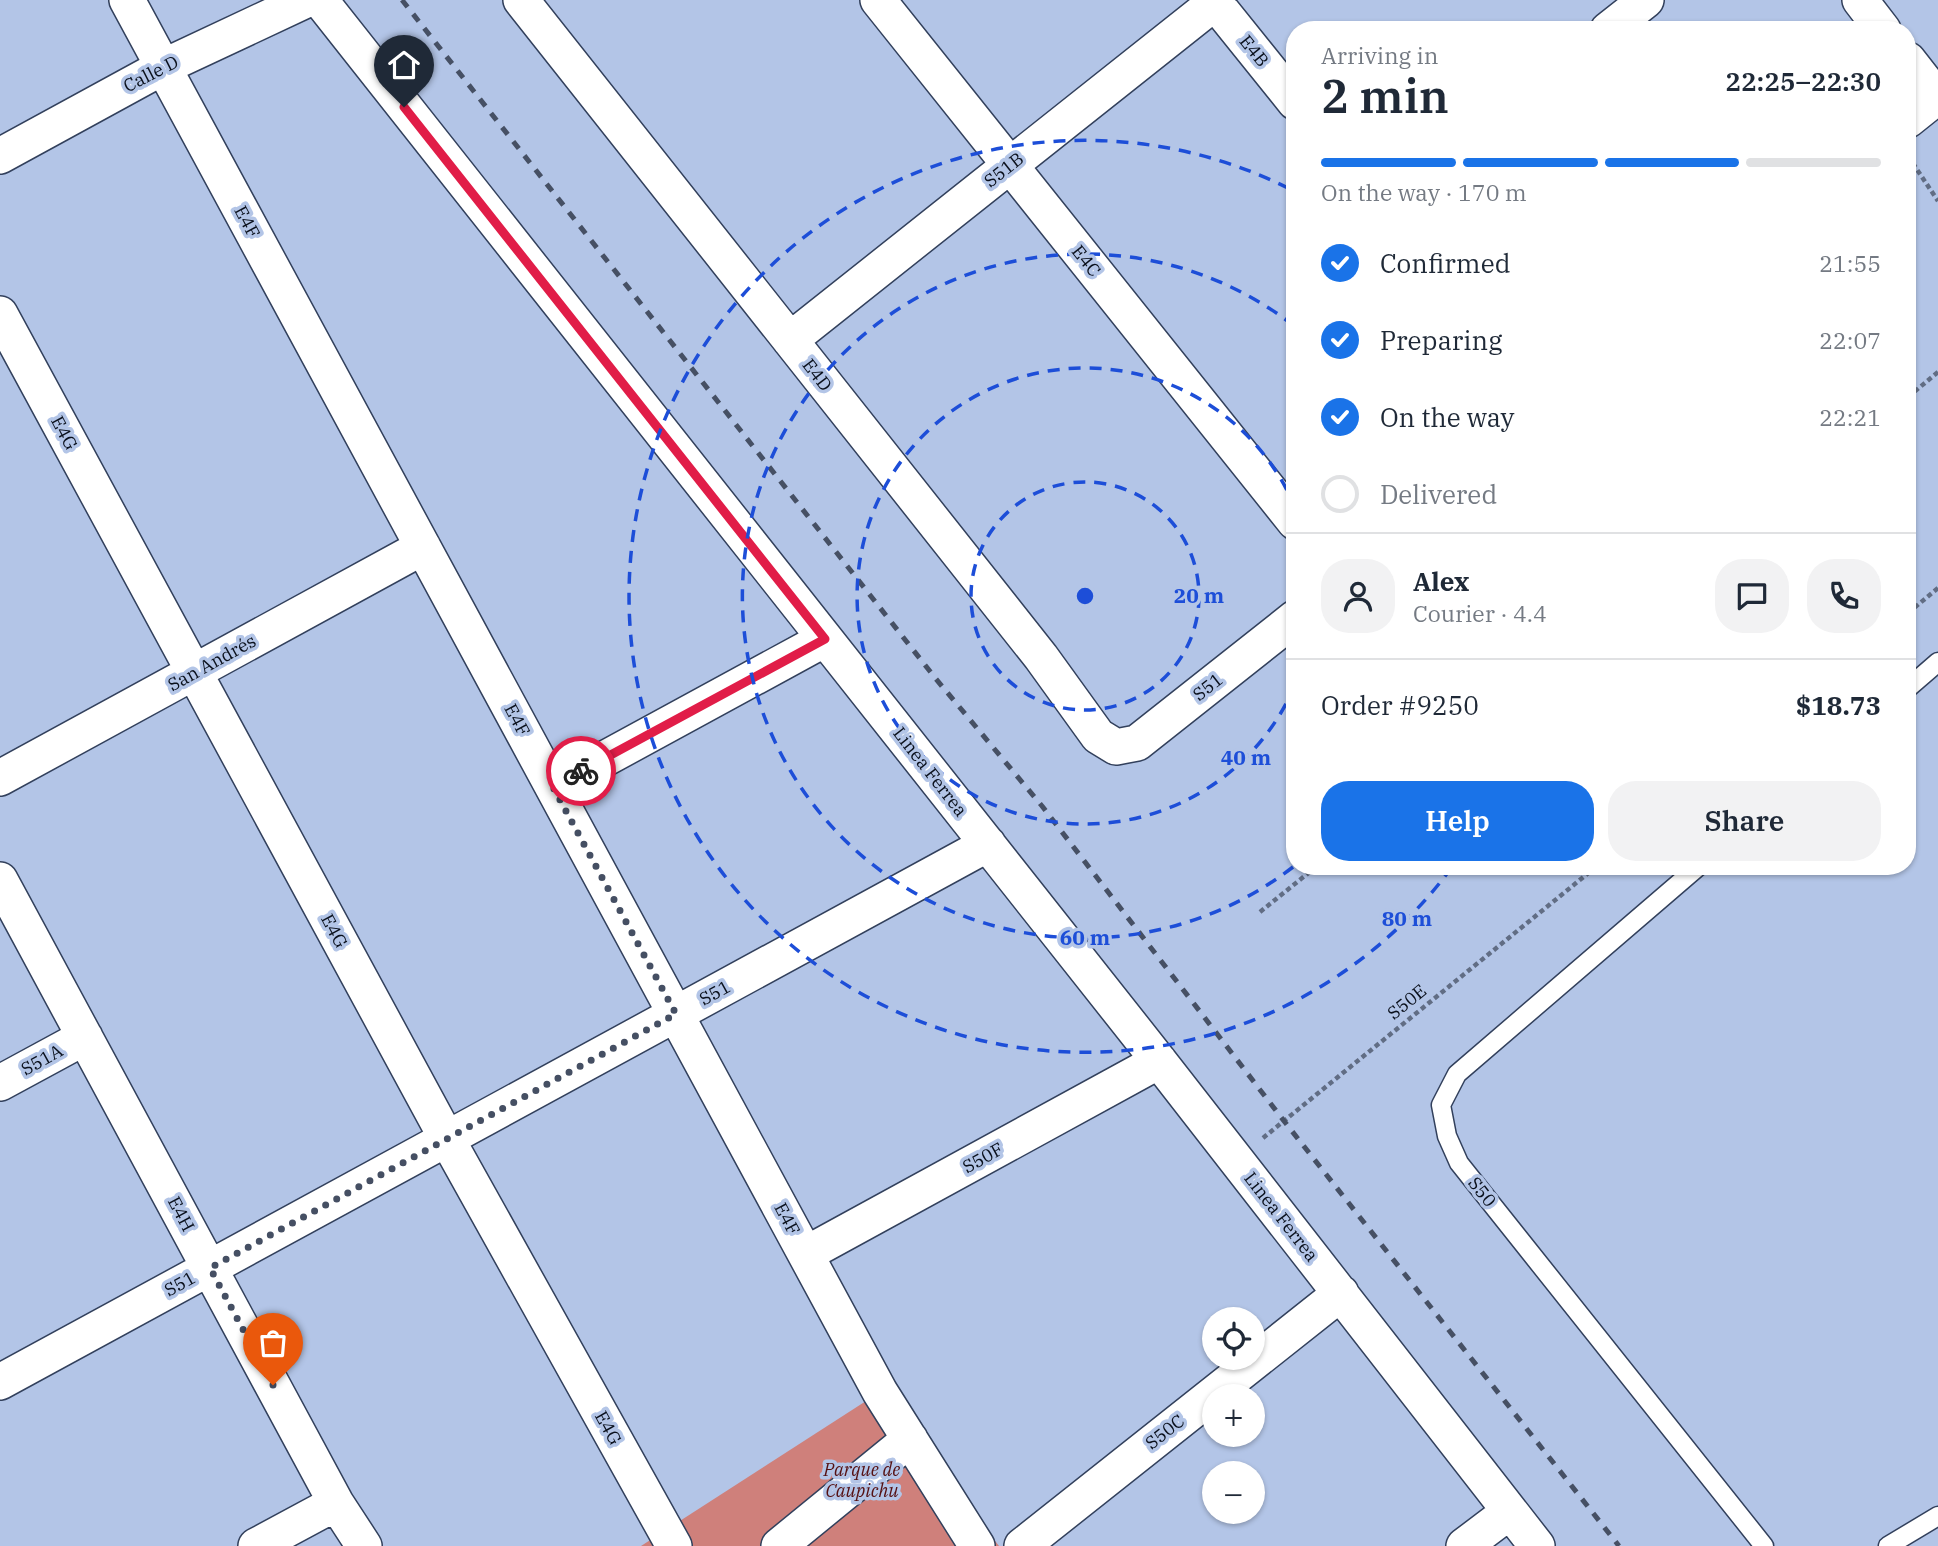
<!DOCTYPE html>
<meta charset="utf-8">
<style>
:root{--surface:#fff;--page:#f2f2f3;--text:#1f2937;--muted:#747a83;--line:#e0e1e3;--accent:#1a73e8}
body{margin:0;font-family:"IBM Plex Serif",serif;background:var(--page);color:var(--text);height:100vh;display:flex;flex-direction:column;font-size:26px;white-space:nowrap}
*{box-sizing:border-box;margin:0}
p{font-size:23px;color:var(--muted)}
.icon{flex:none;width:38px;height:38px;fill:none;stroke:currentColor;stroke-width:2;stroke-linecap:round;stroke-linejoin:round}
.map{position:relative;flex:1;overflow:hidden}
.side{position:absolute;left:1286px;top:21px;width:630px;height:854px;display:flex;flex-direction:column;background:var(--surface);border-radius:28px;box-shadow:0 2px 5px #0004}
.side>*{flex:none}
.tools{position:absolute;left:1202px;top:1307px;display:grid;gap:14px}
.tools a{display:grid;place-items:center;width:63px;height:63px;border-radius:50%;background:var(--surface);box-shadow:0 2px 5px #0004;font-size:35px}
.pin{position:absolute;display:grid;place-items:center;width:60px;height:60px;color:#fff;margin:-72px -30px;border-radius:50% 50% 50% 0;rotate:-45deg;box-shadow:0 0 7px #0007}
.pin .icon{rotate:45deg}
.courier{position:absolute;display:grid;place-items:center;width:70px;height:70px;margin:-35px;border:5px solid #e11d48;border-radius:50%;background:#fff;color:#222;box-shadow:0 2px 9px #0007}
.head em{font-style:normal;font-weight:600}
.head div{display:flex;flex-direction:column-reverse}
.head{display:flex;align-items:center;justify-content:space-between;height:119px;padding:0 35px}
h1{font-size:46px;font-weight:600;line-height:52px}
.bar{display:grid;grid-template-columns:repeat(4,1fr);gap:10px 7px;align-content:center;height:84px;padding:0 35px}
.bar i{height:9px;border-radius:5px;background:var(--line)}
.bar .selected{background:var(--accent)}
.bar p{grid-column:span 4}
.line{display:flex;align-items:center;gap:18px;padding:0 35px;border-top:2px solid var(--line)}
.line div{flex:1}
.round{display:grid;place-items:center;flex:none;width:74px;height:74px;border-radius:28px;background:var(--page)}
ol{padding:0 35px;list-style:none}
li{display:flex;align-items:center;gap:21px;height:77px}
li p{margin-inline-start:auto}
li .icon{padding:7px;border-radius:50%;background:var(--accent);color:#fff;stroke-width:4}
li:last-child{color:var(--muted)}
li i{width:38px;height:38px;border:4px solid var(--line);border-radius:50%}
.cta{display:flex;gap:14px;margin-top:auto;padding:14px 35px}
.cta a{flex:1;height:80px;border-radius:28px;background:var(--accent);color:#fff;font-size:28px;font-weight:600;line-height:80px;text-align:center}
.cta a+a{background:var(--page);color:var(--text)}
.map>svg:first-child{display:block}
.green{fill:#cf807b}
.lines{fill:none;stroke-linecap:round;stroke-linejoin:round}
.lane-casing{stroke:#32405c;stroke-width:21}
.street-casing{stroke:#32405c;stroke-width:38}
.path{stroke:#616d84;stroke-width:4.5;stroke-dasharray:5 3.5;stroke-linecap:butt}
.lane{stroke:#fff;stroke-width:18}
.street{stroke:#fff;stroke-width:35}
.rail{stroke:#465064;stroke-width:5;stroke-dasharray:9 9;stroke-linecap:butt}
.done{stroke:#454f63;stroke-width:7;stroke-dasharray:0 12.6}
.route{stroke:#e11d48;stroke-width:9}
.ring{fill:none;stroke:#1d4ed8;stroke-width:3.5;stroke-dasharray:12 9}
.labels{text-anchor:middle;stroke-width:7;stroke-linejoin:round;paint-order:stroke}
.street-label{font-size:18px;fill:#0a101c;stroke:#b3c5e7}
.park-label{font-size:18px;font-style:italic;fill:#551113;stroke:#b3c5e7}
.centre{fill:#1d4ed8;stroke:#b3c5e7;stroke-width:3.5}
.ring-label{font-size:21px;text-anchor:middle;font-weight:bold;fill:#1d4ed8;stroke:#b3c5e7;stroke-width:7;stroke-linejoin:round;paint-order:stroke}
</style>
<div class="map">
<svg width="1938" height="1546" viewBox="0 0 1938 1546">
<rect width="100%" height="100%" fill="#b3c5e7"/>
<path class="green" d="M880 1392 999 1546H641Z"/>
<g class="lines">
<defs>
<path id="lane" d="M1908 688 1938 662
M1699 866 1457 1074 1441 1105 1447 1136 1459 1163 1764 1546
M1888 1546 1938 1516"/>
<path id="street" d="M127 0 880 1392 977 1546
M320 0 1159 1061 1537 1546
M521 0 1041 657 1098 736 1116 747 1137 743 1295 618
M878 0 1295 522
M1213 0 1295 102
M1860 0 1883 30
M1608 30 1646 0
M1908 60 1937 97
M1908 120 1938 96
M0 156 163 67 306 0
M0 314 447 1139 674 1546
M790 340 1218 0
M0 778 423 547
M553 787 825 639
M0 880 336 1503 364 1546
M0 1083 85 1037
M806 1254 1159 1061
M0 1382 988 844
M256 1546 336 1503
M779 1546 910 1439
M1022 1546 1341 1293
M1464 1546 1509 1512"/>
</defs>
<use href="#lane" class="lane-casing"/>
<use href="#street" class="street-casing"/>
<path class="path" d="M1908 156 1938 201
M1908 397 1938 372
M1908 613 1938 588
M1260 912 1317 866
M1263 1138 1597 866"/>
<use href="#lane" class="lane"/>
<use href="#street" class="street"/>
<path class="rail" d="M402 0 936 679 1042 806 1284 1121 1619 1546"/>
</g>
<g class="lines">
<path class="done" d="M273 1385 210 1268 676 1014 553 787 581 771"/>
<path class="route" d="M404 107 825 639 581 771"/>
</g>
<g class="ring">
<circle cx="1085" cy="596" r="114"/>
<path d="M1295 685A228 228 0 1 1 1295 507"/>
<path d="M1293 867A342 342 0 1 1 1293 325"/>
<path d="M1452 867A456 456 0 1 1 1292 190"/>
</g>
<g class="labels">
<g class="street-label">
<text transform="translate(1254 51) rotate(51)" y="6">E4B</text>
<text transform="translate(151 74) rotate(-27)" y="6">Calle D</text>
<text transform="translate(1004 170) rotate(-38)" y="6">S51B</text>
<text transform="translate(247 222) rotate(62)" y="6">E4F</text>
<text transform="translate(1086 261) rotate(51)" y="6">E4C</text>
<text transform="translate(817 375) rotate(52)" y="6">E4D</text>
<text transform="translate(64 433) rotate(62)" y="6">E4G</text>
<text transform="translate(212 663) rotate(-29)" y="6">San Andrés</text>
<text transform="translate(1208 687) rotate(-38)" y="6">S51</text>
<text transform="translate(517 720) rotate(62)" y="6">E4F</text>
<text transform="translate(930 772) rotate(52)" y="6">Linea Ferrea</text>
<text transform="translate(334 931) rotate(62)" y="6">E4G</text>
<text transform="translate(715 993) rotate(-29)" y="6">S51</text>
<text transform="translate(1407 1002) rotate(-39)" y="6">S50E</text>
<text transform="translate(42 1060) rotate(-29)" y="6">S51A</text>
<text transform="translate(983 1158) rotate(-29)" y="6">S50F</text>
<text transform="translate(1482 1192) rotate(51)" y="6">S50</text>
<text transform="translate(181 1214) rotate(62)" y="6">E4H</text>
<text transform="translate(1281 1217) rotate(52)" y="6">Linea Ferrea</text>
<text transform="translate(787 1219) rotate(62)" y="6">E4F</text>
<text transform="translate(180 1284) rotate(-29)" y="6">S51</text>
<text transform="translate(608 1428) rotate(61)" y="6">E4G</text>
<text transform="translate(1165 1432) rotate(-38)" y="6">S50C</text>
</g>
<g class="park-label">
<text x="862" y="1476">Parque de<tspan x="862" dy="21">Caupichu</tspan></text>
</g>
</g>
<circle cx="1085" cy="596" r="10" class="centre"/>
<g class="ring-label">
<text x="1199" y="603">20 m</text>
<text x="1246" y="765">40 m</text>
<text x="1407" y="926">80 m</text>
<text x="1085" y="945">60 m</text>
</g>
</svg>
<div class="tools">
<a><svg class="icon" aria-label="locate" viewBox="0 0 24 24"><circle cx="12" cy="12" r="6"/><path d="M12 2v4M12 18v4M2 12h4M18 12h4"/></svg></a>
<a>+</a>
<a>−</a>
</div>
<div class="pin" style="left:273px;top:1385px;background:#ea580c"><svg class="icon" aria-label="bag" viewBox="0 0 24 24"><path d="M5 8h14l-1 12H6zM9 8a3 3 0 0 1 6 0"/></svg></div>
<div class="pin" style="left:404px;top:107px;background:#1f2937"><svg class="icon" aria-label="home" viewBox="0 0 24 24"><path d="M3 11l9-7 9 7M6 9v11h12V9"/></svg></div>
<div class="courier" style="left:581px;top:771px"><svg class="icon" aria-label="bike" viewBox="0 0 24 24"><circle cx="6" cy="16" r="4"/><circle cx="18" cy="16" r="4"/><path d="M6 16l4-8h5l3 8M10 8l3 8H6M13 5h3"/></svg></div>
<section class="side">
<div class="head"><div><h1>2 min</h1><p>Arriving in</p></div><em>22:25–22:30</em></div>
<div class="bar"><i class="selected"></i><i class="selected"></i><i class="selected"></i><i></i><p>On the way · 170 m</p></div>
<ol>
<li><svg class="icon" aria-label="check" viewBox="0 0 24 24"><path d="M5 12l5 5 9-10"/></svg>Confirmed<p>21:55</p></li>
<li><svg class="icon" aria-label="check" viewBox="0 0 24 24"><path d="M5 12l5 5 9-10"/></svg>Preparing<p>22:07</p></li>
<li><svg class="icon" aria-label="check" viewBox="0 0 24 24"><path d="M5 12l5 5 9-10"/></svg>On the way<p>22:21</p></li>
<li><i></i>Delivered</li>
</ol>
<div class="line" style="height:126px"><a class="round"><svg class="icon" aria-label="person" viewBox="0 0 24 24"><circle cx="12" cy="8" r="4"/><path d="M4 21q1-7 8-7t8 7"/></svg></a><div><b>Alex</b><p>Courier · 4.4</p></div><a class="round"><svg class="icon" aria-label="chat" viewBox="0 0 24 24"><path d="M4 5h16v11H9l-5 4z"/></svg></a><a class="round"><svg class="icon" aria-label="phone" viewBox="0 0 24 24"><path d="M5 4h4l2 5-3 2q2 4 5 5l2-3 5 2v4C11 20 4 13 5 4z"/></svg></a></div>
<div class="line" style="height:91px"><div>Order #9250</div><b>$18.73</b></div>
<div class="cta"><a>Help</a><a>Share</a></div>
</section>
</div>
